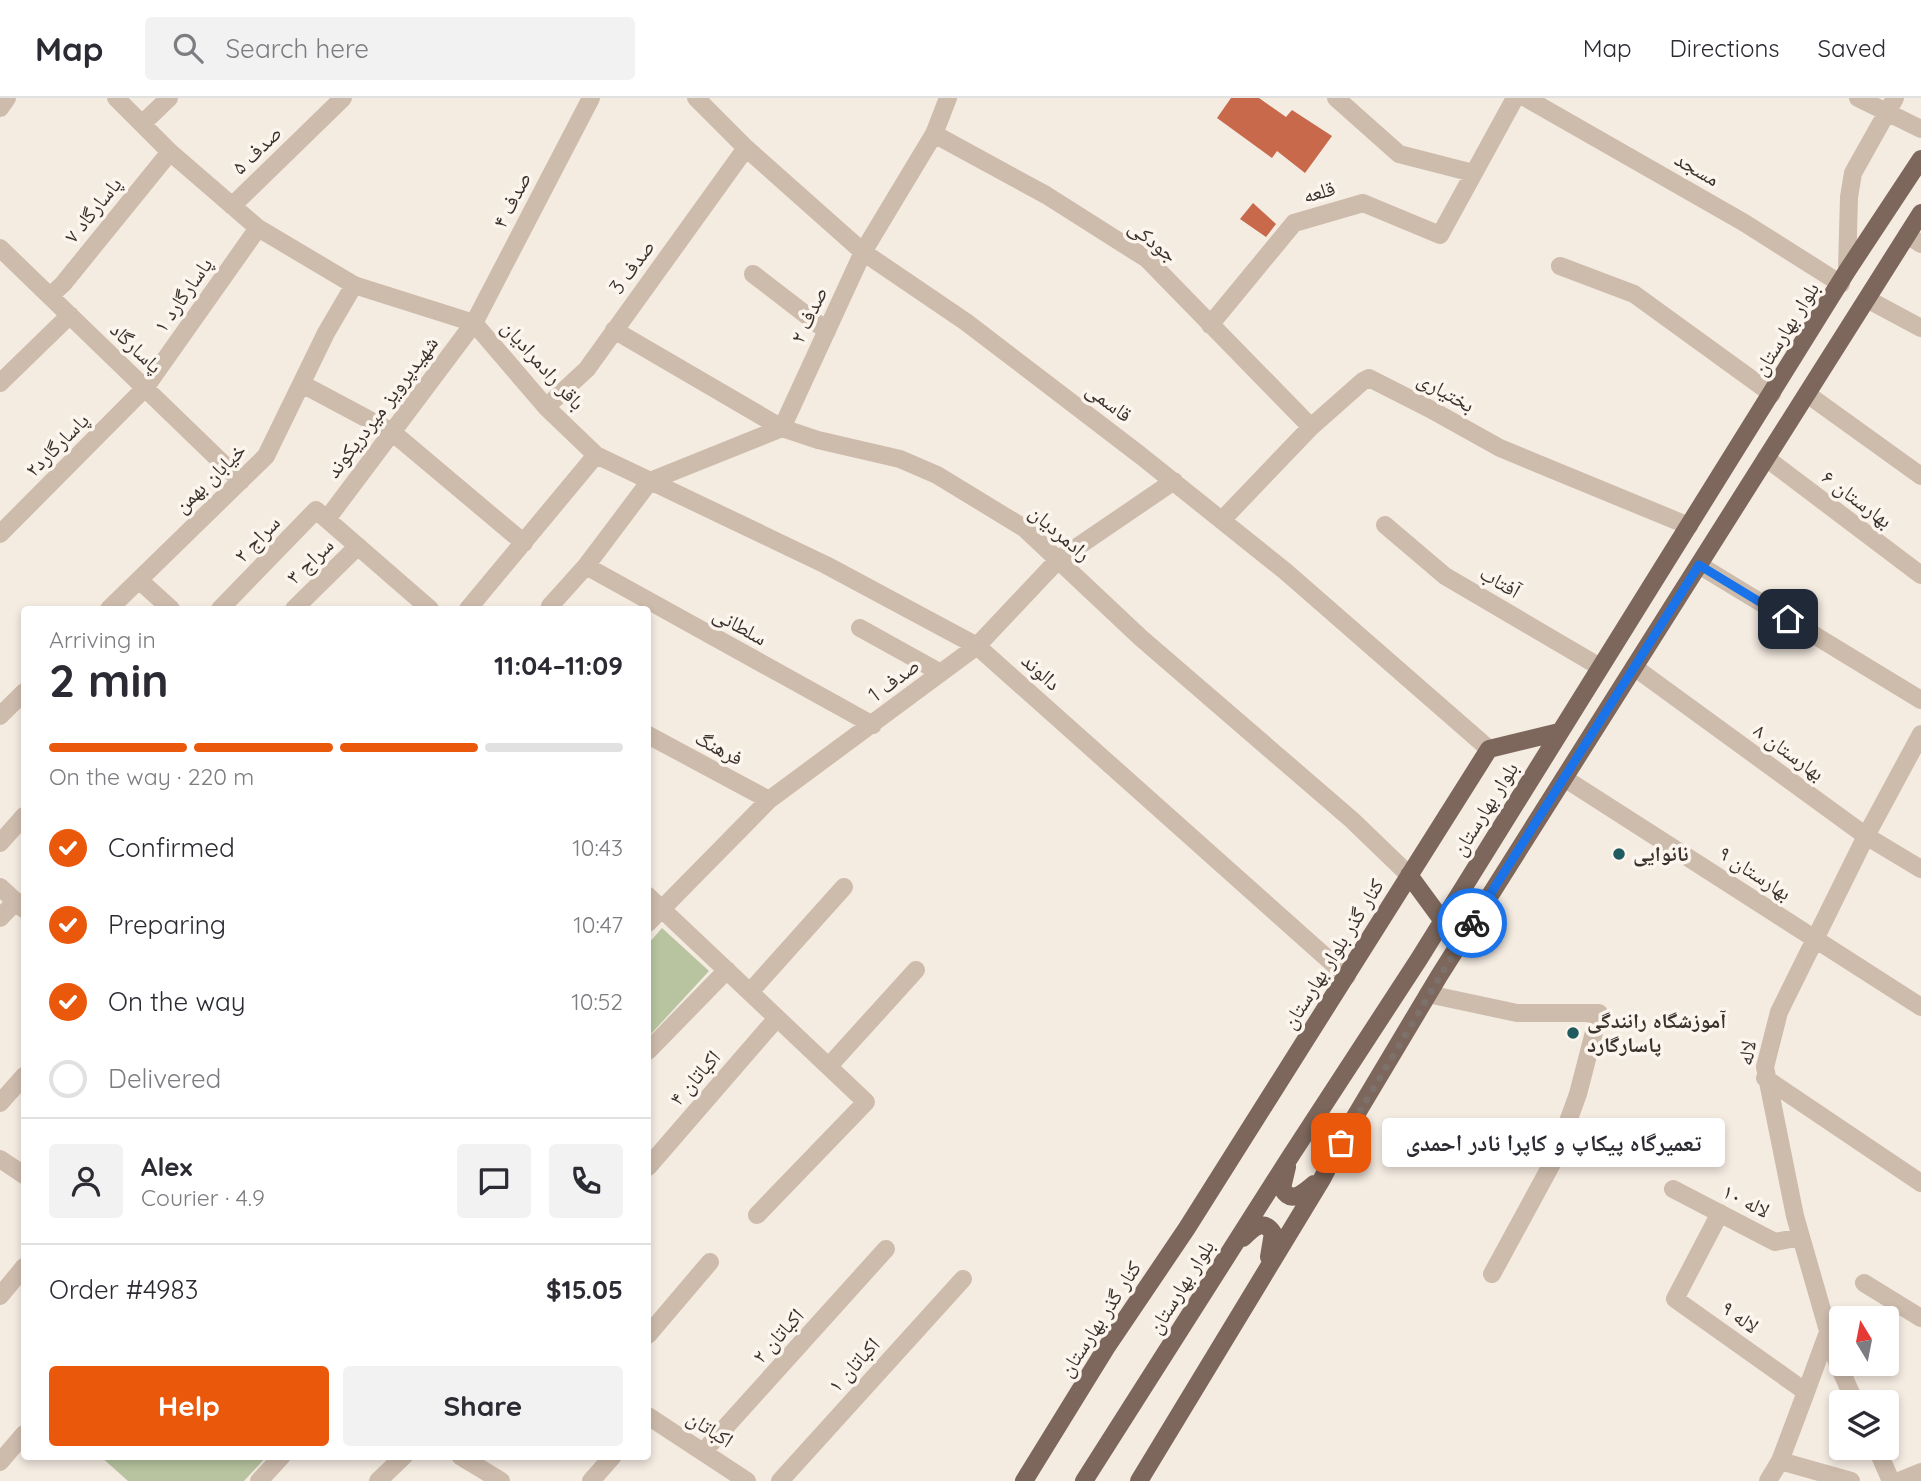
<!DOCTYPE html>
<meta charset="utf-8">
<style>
:root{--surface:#fff;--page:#f2f2f3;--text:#2b2b33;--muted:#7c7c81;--line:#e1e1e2;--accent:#ea580c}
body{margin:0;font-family:Quicksand,"Noto Naskh Arabic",sans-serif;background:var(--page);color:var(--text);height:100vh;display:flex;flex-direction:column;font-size:26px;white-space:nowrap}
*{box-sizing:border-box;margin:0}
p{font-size:23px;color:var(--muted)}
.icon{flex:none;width:38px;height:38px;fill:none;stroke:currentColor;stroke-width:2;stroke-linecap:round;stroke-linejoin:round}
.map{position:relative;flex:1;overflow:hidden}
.side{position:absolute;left:21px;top:508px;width:630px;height:854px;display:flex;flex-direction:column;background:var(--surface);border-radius:7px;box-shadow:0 4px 10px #0003}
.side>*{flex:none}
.needle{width:46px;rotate:350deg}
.fabs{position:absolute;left:1829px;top:1208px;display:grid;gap:14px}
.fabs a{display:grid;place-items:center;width:70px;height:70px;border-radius:7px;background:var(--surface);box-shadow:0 4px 10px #0003;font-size:35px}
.pin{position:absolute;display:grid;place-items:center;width:60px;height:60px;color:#fff;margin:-30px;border-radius:14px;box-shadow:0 4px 10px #0006}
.courier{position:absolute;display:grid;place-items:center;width:70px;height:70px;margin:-35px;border:5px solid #1a73e8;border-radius:50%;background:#fff;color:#222;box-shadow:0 2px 9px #0007}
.bubble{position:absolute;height:49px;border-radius:7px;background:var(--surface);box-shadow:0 4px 10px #0003;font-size:23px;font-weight:700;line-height:49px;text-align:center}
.headline em{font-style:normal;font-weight:700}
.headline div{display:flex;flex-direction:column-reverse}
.headline{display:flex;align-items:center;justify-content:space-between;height:119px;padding:0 28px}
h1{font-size:46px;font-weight:700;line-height:52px}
.bar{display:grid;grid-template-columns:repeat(4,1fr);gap:10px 7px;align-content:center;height:84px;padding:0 28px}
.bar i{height:9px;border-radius:5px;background:var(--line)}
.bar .current{background:var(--accent)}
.bar p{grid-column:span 4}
.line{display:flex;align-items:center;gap:18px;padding:0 28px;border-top:2px solid var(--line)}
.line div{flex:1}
.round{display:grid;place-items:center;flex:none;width:74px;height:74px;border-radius:7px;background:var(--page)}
ol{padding:0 28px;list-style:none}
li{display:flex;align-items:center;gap:21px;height:77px}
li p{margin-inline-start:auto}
li .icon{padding:7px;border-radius:50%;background:var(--accent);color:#fff;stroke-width:4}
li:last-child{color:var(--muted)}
li i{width:38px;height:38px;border:4px solid var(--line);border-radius:50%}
.action{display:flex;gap:14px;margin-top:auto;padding:14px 28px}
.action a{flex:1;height:80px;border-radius:7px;background:var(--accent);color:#fff;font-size:28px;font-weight:700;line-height:80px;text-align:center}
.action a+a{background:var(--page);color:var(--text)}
header{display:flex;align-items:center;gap:42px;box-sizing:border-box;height:98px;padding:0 35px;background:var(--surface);border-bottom:2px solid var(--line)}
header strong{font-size:33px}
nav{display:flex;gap:38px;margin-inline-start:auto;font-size:24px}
.search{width:490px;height:63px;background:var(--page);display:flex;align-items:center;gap:18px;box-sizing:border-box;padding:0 24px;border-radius:7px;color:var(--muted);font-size:26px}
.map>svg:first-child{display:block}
.green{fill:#b8c4a0}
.building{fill:#c8694b}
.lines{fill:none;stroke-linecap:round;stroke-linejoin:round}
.minor{stroke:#cdbbac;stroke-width:18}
.major{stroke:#7d675c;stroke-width:18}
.done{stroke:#7c716b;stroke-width:7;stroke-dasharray:0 12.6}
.route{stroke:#1a73e8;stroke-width:9}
.poi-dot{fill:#1f5a5e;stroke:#fbf5ee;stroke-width:2.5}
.labels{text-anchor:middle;stroke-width:7;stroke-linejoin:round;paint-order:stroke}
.street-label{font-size:21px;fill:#3b302b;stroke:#fbf5ee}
.poi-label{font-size:21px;font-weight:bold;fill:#3b302b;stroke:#fbf5ee;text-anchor:start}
</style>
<header>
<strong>Map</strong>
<div class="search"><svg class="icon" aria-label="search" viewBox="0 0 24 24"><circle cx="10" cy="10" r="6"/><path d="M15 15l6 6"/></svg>Search here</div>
<nav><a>Map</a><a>Directions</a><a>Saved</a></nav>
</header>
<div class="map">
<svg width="1921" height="1383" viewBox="0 0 1921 1383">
<rect width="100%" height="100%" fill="#f4ebe1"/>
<path class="green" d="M662 830 709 873 650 937 648 935V846Z
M100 1358H267L244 1383H128Z"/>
<path class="building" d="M1231 0H1259L1286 19 1292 12 1332 38 1305 75 1277 53 1272 60 1217 20Z
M1253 105 1276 126 1266 139 1240 121Z"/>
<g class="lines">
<path class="minor" d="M116 0 170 54 258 130 354 187 474 225 546 309 596 357 826 467 977 548 1347 878
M696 0 746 50 863 154 966 224 1140 357 1285 473 1489 651
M1336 0 1399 56 1473 75
M1526 0 1743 124 1841 186
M1858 0 1921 31
M0 10 7 0
M142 26 169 0
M934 36 1046 97 1147 161 1311 329
M232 108 343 0
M1907 137 1921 146
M0 150 241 383
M1560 168 1634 196 1772 296
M1847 173 1849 99 1853 75 1895 0
M753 176 827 233
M50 198 63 186 170 54
M1867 201 1921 230
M1210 227 1294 125 1363 105 1440 137 1515 0
M614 232 782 330 818 342 900 361 937 377 1024 430 1141 540 1352 722 1409 777
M0 285 70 217
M302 286 392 334 524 445
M1807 296 1921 378
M546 309 587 271 746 50
M1766 360 1921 477
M650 383 782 330 863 154 934 36 948 0
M327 421 474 225 591 0
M1222 422 1311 329 1363 283 1369 280 1430 311 1500 350 1689 428
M1385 427 1445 478 1600 569
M0 436 145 290 258 130
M1699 467 1921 602
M586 468 873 627
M139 482 171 511
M550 508 586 468 650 383
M109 511 266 358 326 235 354 187
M220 511 316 412 430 511
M294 511 358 448
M468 511 596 357
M860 530 941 575
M1634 569 1866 738 1921 771
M0 618 24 594
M648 637 769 702
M1564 680 1921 909
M0 745 24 718
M0 789 24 811
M648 798 866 1004 757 1117
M0 820 16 803
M648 825 769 702 977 548 1058 462 1174 383
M750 894 844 789
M1428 896 1517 915H1599L1578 996 1554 1062 1492 1176
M648 953 727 872
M829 968 916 872
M1765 980 1921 1085
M0 1005 24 978
M0 1061 24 1077
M648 1069 777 920
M1673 1091 1775 1144 1801 1139
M1720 1115 1675 1201 1806 1294 1828 1234
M1864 1185 1921 1220
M0 1198 24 1169
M648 1237 710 1164
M1855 1304 1837 1264 1795 1118 1765 969 1779 914 1866 738 1921 636
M648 1318 747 1383
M1876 1349 1891 1383
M703 1354 886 1151
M460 1358 501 1383
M1780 1363 1851 1383
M0 1364 24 1336
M259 1383 282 1358
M378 1383 404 1358
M591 1383 613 1358
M780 1383 963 1181
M1768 1383 1780 1363 1806 1294
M1899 1383 1921 1374"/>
<path class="major" d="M1409 777 1442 822
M1287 1069 1282 1090C1291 1107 1303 1095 1314 1086
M1243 1140C1253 1130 1263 1120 1273 1135L1269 1159
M1024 1383 1106 1250 1187 1130 1489 651 1559 634
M1084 1383 1290 1059 1419 861 1847 173 1921 61
M1139 1383 1322 1081 1350 1027 1439 878 1921 115"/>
</g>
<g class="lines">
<path class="done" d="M1341 1045 1472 825"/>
<path class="route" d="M1472 825 1699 467 1788 521"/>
</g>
<g class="poi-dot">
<circle cx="1619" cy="756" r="7"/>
<circle cx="1573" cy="935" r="7"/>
</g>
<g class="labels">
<g class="street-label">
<text transform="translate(257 52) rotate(-44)" y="7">صدف ۵</text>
<text transform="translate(1697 71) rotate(30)" y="7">مسجد</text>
<text transform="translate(1319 94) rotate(-16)" y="7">قلعه</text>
<text transform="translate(512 102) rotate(-63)" y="7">صدف ۴</text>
<text transform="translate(93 112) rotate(-51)" y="7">پاسارگاد ۷</text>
<text transform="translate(1153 143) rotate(38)" y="7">جودکی</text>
<text transform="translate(632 169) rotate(-54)" y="7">صدف 3</text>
<text transform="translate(183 197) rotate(-55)" y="7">پاسارگارد ۱</text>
<text transform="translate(809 217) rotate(-65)" y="7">صدف ۲</text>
<text transform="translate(1786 231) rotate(-58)" y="7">بلوار بهارستان</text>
<text transform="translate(136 250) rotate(44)" y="7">پاسارگاد</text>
<text transform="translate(543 267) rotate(48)" y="7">باقر رادمرادیان</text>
<text transform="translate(1446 294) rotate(29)" y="7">بختیاری</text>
<text transform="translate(1109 304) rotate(37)" y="7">قاسمی</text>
<text transform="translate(382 309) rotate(-53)" y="7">شهیدپرویز میردریکوند</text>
<text transform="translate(57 347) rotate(-45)" y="7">پاسارگارد۲</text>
<text transform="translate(210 380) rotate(-44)" y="7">خیابان بهمن</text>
<text transform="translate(1857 401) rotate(37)" y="7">بهارستان ۶</text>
<text transform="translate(1060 435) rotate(41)" y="7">رادمردیان</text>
<text transform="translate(257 441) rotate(-46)" y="7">سراج ۲</text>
<text transform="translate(310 463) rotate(-44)" y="7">سراج ۳</text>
<text transform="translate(1500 484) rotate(30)" y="7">آفتاب</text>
<text transform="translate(740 528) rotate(29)" y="7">سلطانی</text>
<text transform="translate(1041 574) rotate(42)" y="7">دالوند</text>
<text transform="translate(894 582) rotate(-37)" y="7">صدف 1</text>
<text transform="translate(719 650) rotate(28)" y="7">فرهنگ</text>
<text transform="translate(1789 654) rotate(36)" y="7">بهارستان ۸</text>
<text transform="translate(1485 711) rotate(-58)" y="7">بلوار بهارستان</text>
<text transform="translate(1755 775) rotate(33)" y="7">بهارستان ۹</text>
<text transform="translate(1333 856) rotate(-58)" y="7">کنار گذر بلوار بهارستان</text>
<text transform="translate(1747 955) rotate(-80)" y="7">لاله</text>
<text transform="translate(695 980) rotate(-49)" y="7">اکباتان ۴</text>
<text transform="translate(1746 1103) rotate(27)" y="7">لاله ۱۰</text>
<text transform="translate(1181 1189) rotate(-58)" y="7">بلوار بهارستان</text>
<text transform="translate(1740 1219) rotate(36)" y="7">لاله ۹</text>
<text transform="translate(1100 1221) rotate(-57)" y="7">کنار گذر بهارستان</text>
<text transform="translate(778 1238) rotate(-48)" y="7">اکباتان ۲</text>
<text transform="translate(854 1267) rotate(-48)" y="7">اکباتان ۱</text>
<text transform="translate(710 1331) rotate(33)" y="7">اکباتان</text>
</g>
<g class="poi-label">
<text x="1633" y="763">نانوایی</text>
<text x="1587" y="930">آموزشگاه رانندگی<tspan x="1587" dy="24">پاسارگارد</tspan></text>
</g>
</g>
</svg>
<div class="fabs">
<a><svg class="needle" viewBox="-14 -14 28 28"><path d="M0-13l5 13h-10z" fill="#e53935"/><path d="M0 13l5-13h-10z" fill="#7c7c81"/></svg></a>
<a><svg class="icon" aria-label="layers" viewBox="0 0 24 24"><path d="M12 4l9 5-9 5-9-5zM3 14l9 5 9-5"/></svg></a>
</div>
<div class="pin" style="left:1341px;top:1045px;background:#ea580c"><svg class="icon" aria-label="bag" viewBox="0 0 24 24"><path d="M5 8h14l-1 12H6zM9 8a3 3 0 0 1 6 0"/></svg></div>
<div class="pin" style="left:1788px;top:521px;background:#1f2937"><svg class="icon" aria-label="home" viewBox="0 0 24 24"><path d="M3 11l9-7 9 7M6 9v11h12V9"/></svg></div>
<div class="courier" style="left:1472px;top:825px"><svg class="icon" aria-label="bike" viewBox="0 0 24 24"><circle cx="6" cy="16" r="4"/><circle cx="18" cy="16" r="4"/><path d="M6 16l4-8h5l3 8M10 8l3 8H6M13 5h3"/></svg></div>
<div class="bubble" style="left:1382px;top:1020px;width:343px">تعمیرگاه پیکاپ و کاپرا نادر احمدی</div>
<section class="side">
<div class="headline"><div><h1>2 min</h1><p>Arriving in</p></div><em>11:04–11:09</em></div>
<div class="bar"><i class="current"></i><i class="current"></i><i class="current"></i><i></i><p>On the way · 220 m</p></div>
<ol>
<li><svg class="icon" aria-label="check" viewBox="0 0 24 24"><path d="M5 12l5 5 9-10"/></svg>Confirmed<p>10:43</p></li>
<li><svg class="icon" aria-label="check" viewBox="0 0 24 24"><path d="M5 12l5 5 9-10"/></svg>Preparing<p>10:47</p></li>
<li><svg class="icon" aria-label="check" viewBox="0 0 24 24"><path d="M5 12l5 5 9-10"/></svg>On the way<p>10:52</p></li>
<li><i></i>Delivered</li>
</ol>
<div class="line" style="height:126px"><a class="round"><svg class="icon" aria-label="person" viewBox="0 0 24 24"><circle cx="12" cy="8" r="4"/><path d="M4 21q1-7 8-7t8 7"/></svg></a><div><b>Alex</b><p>Courier · 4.9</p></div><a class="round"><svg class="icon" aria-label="chat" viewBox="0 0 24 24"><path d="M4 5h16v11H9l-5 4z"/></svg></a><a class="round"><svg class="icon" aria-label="phone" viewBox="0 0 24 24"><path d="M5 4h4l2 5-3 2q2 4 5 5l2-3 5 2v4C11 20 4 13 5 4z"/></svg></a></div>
<div class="line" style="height:91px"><div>Order #4983</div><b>$15.05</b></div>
<div class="action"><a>Help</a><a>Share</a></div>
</section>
</div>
